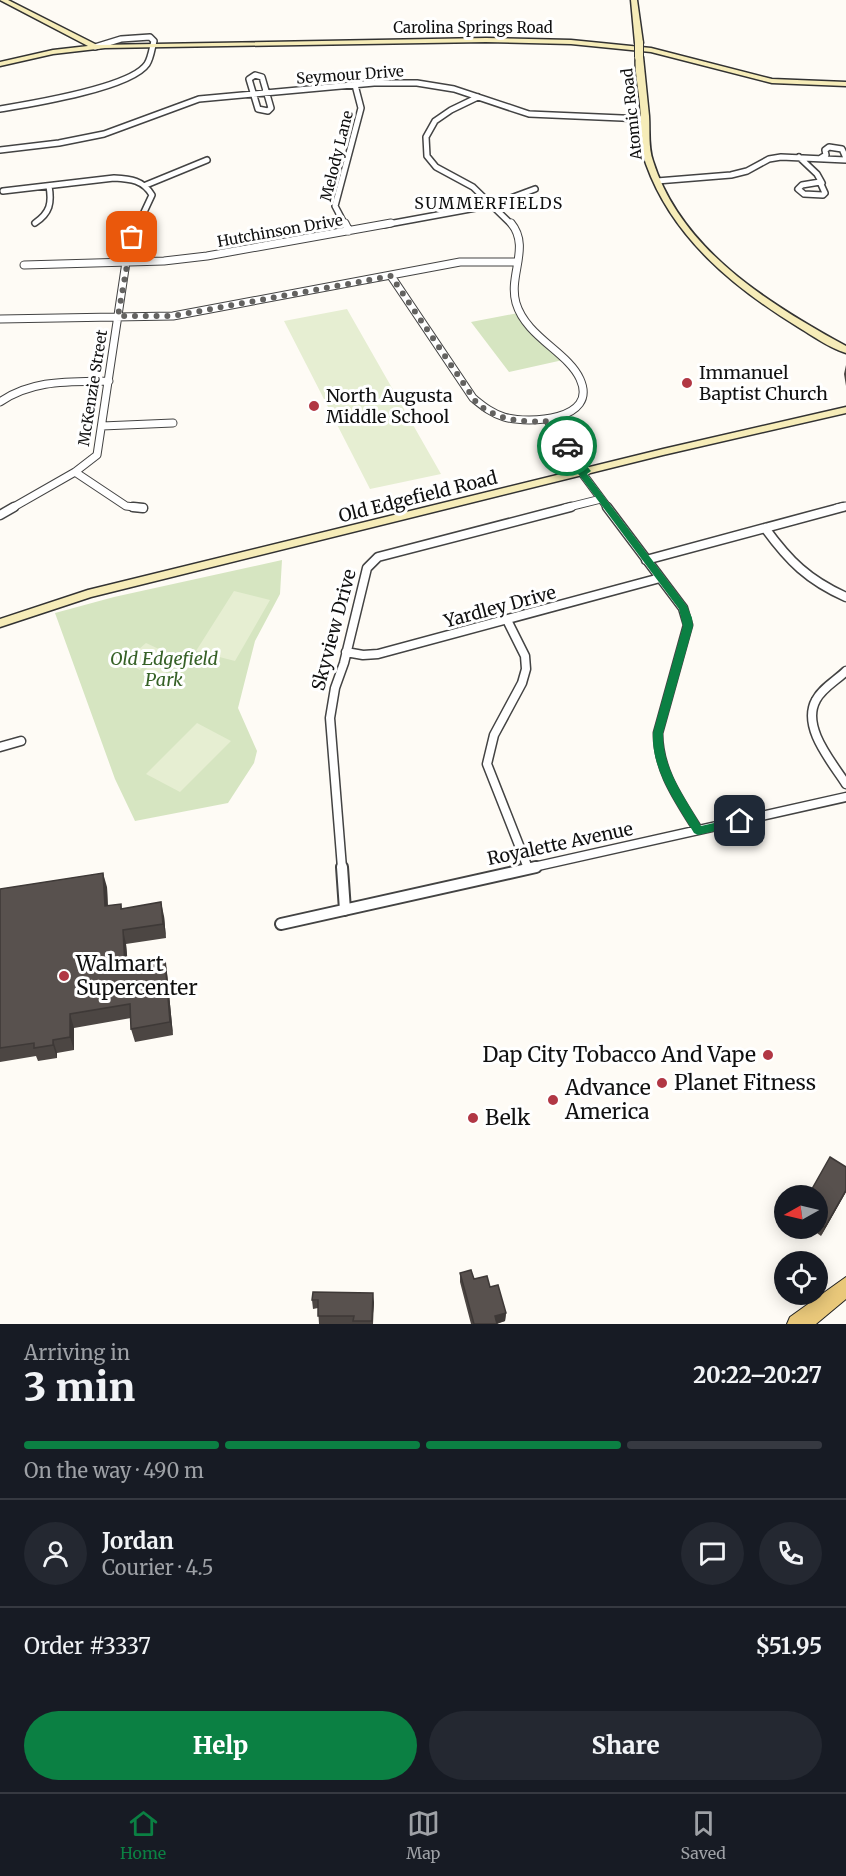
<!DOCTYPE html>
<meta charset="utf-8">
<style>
:root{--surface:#171b24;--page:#242831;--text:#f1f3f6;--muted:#9ea1a6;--line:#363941;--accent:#0b8043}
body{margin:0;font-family:Merriweather,serif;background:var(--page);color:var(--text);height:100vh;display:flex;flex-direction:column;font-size:22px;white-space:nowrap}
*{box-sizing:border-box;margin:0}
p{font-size:20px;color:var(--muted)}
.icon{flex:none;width:33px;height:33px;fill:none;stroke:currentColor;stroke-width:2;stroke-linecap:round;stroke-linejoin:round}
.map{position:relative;height:1324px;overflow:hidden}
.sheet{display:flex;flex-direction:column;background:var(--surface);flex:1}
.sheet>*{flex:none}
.needle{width:39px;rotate:262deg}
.buttons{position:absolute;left:774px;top:1185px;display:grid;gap:12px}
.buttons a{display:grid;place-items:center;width:54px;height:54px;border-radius:50%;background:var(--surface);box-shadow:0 3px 15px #0003;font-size:30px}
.pin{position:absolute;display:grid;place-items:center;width:51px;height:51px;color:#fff;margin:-26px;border-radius:12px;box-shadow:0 3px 9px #0006}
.courier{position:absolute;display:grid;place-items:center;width:60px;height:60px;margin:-30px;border:4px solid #0b8043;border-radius:50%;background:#fff;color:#222;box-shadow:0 2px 8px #0007}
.summary em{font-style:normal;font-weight:800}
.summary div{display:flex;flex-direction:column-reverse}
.summary{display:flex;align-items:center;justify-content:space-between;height:102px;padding:0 24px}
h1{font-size:39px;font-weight:800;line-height:45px}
.bar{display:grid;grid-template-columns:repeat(4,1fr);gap:9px 6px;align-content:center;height:72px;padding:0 24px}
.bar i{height:8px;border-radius:4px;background:var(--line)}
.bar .on{background:var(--accent)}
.bar p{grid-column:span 4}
.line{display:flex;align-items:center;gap:15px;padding:0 24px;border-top:2px solid var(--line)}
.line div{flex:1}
.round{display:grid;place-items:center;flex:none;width:63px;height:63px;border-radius:32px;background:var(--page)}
.button{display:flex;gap:12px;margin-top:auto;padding:12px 24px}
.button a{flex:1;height:69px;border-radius:36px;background:var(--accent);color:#fff;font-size:24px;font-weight:800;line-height:69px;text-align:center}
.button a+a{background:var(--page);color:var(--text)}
.tabs{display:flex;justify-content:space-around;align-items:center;height:84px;border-top:2px solid var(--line);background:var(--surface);font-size:16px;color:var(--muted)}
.tabs a{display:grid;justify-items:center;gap:3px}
.tabs .on{color:var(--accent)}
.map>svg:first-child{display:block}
.green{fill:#d6e5c1}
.pitch{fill:#e6eed2}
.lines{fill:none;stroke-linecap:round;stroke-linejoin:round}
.street-far3-casing{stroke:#434343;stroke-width:8}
.street-far2-casing{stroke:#434343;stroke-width:9}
.street-far1-casing{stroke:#434343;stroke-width:11}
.street-casing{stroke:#434343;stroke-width:14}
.secondary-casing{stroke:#323232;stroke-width:3}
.primary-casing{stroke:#212121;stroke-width:2}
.street-far3{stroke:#fff;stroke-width:5}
.street-far2{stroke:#fff;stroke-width:7}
.street-far1{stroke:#fff;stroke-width:8}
.street{stroke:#fff;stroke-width:10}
.secondary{fill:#f6ecb8;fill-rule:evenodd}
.primary{fill:#e9c87a;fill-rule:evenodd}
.secondary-bridge-casing{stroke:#323232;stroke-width:10;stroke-linecap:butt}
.secondary-bridge{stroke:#f6ecb8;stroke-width:8}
.wall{fill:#4c4643}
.shaded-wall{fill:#3e3937}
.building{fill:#58514e;stroke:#3e3937;stroke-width:1.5}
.route{fill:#0b8043}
.done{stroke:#636260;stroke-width:6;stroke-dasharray:0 10.8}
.poi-dot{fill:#b13744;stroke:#fff;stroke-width:2}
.labels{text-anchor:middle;stroke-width:6;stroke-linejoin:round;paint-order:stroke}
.far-street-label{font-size:15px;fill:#101010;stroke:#fff}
.far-neighbourhood-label{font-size:16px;letter-spacing:1.5px;fill:#101010;stroke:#fff}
.poi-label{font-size:18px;fill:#101010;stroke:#fff;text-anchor:start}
.street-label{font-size:18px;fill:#101010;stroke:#fff}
.park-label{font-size:18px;font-style:italic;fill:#366127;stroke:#fff}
.near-poi-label{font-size:21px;fill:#101010;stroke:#fff;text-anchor:start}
</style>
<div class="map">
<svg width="846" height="1324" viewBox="0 0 846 1324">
<rect width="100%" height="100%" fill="#fefbf5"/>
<path class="green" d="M518 313 563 360 509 372 471 322Z
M282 560 280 594 255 641 238 708 257 751 254 763 228 803 135 821 115 779 55 613 114 597Z"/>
<path class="pitch" d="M347 309 441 474 370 489 284 321Z
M234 591 270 600 235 661 196 651Z
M146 643 161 650 140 670 124 662Z
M164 652 180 659 159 679 143 672Z
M197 723 231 741 180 792 146 774Z"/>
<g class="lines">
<defs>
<path id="street-far3" d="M255 75 262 77 271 108 268 111 258 109 249 79Z
M478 97 451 110 435 121 426 137 427 156 436 167 473 187 512 225
M0 109C30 104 131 88 147 64 151 58 152 48 154 41L150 37 121 39 95 47
M0 150 59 143 104 134 199 99 374 83H417L454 89 529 114 645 119
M799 157 817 174 822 183
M821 158 826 155 825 150 829 147 842 149 846 158
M657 181 731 175 747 171 769 159 781 157 846 160
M820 182 825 193 823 195 804 194 798 189 802 185Z
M146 185 207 160
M3 191 114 178C131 179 143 180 152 195L138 225
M35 223C50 213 52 203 49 186
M345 225 335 206 361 108 355 85
M383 225 492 205 535 189"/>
<path id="street-far2" d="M345 223 349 231
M24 265 164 261 207 256 391 223
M391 276 473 398C483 406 491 413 504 417 528 424 599 421 580 379 568 352 526 337 516 303 508 275 531 247 511 223
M0 319 173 316 460 262H517
M0 402C33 379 71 382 109 381
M548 421 587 471
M102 426 173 423
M75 472 126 506 143 508
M582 473 608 508
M12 508 75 472 97 455 126 262 132 237 139 223
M565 508 601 499
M837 508 846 506"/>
<path id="street-far1" d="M133 507 143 508
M607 507 683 608 688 625 658 733C658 771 679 799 698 830
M0 515 14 507
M765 528C789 561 808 580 846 597
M646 560 843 507
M507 620 525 656 526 669 522 683 494 735 487 764 528 868
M346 652 363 655 378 654 660 578
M846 671C837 680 822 688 816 700 801 727 832 762 846 784
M0 747 21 741
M342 868 330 718 335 688 344 663 367 568 378 557 571 507
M529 868 846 797"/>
<path id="street" d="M342 867 345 910
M281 924 536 867"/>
<path id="secondary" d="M0 0H8L97 45 486 38 571 40 651 48 772 79 846 82V86L772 83 651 52 571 44 486 42 105 48 53 54 0 66V62L53 50 88 46Z
M631 0H637L643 43 639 45 635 43Z
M636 55 643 57C645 77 647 96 649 116 650 131 648 147 653 161 681 250 769 304 846 346V353C829 348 813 336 798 327 733 287 672 237 646 164 639 146 642 124 640 105 639 90 634 70 636 55Z
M846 407V413L663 455 91 597 0 627V619L88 590 663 449Z"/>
<path id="primary" d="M846 1277V1299L816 1324H787L790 1317Z"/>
</defs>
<use href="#street-far3" class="street-far3-casing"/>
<use href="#street-far2" class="street-far2-casing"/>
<use href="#street-far1" class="street-far1-casing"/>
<use href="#street" class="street-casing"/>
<use href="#secondary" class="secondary-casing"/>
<use href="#primary" class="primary-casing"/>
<use href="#street-far3" class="street-far3"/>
<use href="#street-far2" class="street-far2"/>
<use href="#street-far1" class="street-far1"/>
<use href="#street" class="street"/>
<use href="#secondary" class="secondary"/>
<use href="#primary" class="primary"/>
<defs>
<path id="secondary-bridge" d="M639 43V57"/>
</defs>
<use href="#secondary-bridge" class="secondary-bridge-casing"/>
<use href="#secondary-bridge" class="secondary-bridge"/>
</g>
<path class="wall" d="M846 365V386L844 374Z
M107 887 108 906 121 904 122 909 164 916 166 938 126 944 128 965 165 959 167 973 173 1035 135 1042 131 1029V1018L74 1028V1050L57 1053V1058L38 1061 36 1056 0 1062V889Z
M846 1192 821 1236 810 1228H818V1196Z
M460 1273 490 1287 506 1313 505 1321 497 1324H471L460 1282Z
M312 1300 374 1302 373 1324H319L318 1308 313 1309Z"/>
<path class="shaded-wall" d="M103 873 107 887 108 920 105 906Z
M161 902 164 916 166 938 163 924Z
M123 930 126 944 129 979 125 966Z
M165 959 167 973 173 1035 170 1022Z
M70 1014 74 1028V1050L70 1037Z
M53 1040 57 1053V1058L53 1045Z
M846 1190V1192L821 1236 825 1227Z
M373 1293 374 1302 372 1324Z
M506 1313 505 1321 494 1324 495 1316Z"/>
<path class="building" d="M103 873 105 906 121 904V909L161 902 163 924 123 930 125 966 165 959 170 1022 131 1029 130 1004 70 1014V1037L53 1040V1045L34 1048V1043L0 1048V889Z
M830 1157 846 1167V1190L825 1227 818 1222V1196H808Z
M471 1270 474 1279 487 1276 490 1287 498 1285 506 1313 495 1316 497 1324H474L460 1273Z
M313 1292 373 1293 372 1321H353L354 1316H318V1300H312Z"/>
<path class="route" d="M564 444H570L590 470 591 471 587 474 687 606 692 618 693 626 663 733C662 768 684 796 701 826L740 817 744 818V824L698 835 694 833C676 802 651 770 653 733L683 626 679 609 579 475 577 473 581 470 563 446Z"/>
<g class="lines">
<path class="done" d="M132 237 118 316H173L391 276 476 402C495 420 524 423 548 421L567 446"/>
</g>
<g class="poi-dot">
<circle cx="687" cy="383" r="6"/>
<circle cx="314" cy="406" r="6"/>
<circle cx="64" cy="976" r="6"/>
<circle cx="768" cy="1055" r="6"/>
<circle cx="662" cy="1083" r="6"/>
<circle cx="553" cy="1100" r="6"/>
<circle cx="473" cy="1118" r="6"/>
</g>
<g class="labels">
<g class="far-street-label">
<text x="473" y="33">Carolina Springs Road</text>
<text transform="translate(350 75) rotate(-4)" y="5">Seymour Drive</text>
<text transform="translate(632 114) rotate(-96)" y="5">Atomic Road</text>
<text transform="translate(337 156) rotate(-76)" y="5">Melody Lane</text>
<text transform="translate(280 231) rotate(-10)" y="5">Hutchinson Drive</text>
<text transform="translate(93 388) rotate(-81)" y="5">McKenzie Street</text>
</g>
<g class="far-neighbourhood-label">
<text x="489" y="209">SUMMERFIELDS</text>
</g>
<g class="poi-label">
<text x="699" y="379">Immanuel<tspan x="699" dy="21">Baptist Church</tspan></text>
<text x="326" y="402">North Augusta<tspan x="326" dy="21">Middle School</tspan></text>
</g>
<g class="street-label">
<text transform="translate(418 497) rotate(-14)" y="6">Old Edgefield Road</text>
<text transform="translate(500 607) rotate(-15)" y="6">Yardley Drive</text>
<text transform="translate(334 630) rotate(-75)" y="6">Skyview Drive</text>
<text transform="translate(560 844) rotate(-12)" y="6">Royalette Avenue</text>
</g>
<g class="park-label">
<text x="164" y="665">Old Edgefield<tspan x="164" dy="21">Park</tspan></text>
</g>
<g class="near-poi-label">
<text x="76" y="971">Walmart<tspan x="76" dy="24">Supercenter</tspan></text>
<text x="756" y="1062" text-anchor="end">Dap City Tobacco And Vape</text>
<text x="674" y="1090">Planet Fitness</text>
<text x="565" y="1095">Advance<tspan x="565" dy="24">America</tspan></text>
<text x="485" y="1125">Belk</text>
</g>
</g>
</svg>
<div class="buttons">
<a><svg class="needle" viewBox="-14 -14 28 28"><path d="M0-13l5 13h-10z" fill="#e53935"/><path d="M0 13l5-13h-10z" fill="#9ea1a6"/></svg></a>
<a><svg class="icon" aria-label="locate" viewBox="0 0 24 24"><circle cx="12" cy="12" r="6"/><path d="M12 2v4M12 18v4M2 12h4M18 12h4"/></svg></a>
</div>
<div class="pin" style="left:132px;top:237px;background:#ea580c"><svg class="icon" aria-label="bag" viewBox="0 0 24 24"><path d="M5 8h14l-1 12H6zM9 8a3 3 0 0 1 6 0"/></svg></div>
<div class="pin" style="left:740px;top:821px;background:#1f2937"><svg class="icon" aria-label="home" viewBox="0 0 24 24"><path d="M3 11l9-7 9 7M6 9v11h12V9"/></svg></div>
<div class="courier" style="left:567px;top:446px"><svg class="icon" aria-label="car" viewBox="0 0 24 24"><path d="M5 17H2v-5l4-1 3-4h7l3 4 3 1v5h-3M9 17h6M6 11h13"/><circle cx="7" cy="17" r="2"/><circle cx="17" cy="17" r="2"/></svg></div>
</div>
<section class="sheet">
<div class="summary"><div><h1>3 min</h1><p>Arriving in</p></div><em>20:22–20:27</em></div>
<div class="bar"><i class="on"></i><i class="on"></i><i class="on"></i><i></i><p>On the way · 490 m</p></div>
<div class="line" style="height:108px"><a class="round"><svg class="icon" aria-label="person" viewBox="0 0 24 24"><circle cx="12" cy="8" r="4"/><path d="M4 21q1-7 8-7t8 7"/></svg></a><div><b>Jordan</b><p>Courier · 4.5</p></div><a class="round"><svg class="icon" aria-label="chat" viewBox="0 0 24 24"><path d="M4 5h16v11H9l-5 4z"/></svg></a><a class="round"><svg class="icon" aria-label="phone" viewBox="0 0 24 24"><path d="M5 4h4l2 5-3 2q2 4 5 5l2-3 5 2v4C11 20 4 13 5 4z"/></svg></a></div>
<div class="line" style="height:78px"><div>Order #3337</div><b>$51.95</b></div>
<div class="button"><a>Help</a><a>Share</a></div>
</section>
<nav class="tabs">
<a class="on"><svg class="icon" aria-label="home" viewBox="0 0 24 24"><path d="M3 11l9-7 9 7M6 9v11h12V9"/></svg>Home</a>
<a><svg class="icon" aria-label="map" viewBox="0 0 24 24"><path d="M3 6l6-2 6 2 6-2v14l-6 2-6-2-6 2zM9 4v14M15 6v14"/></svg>Map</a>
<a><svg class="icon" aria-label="saved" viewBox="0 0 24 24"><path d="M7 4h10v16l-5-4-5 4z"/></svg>Saved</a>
</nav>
